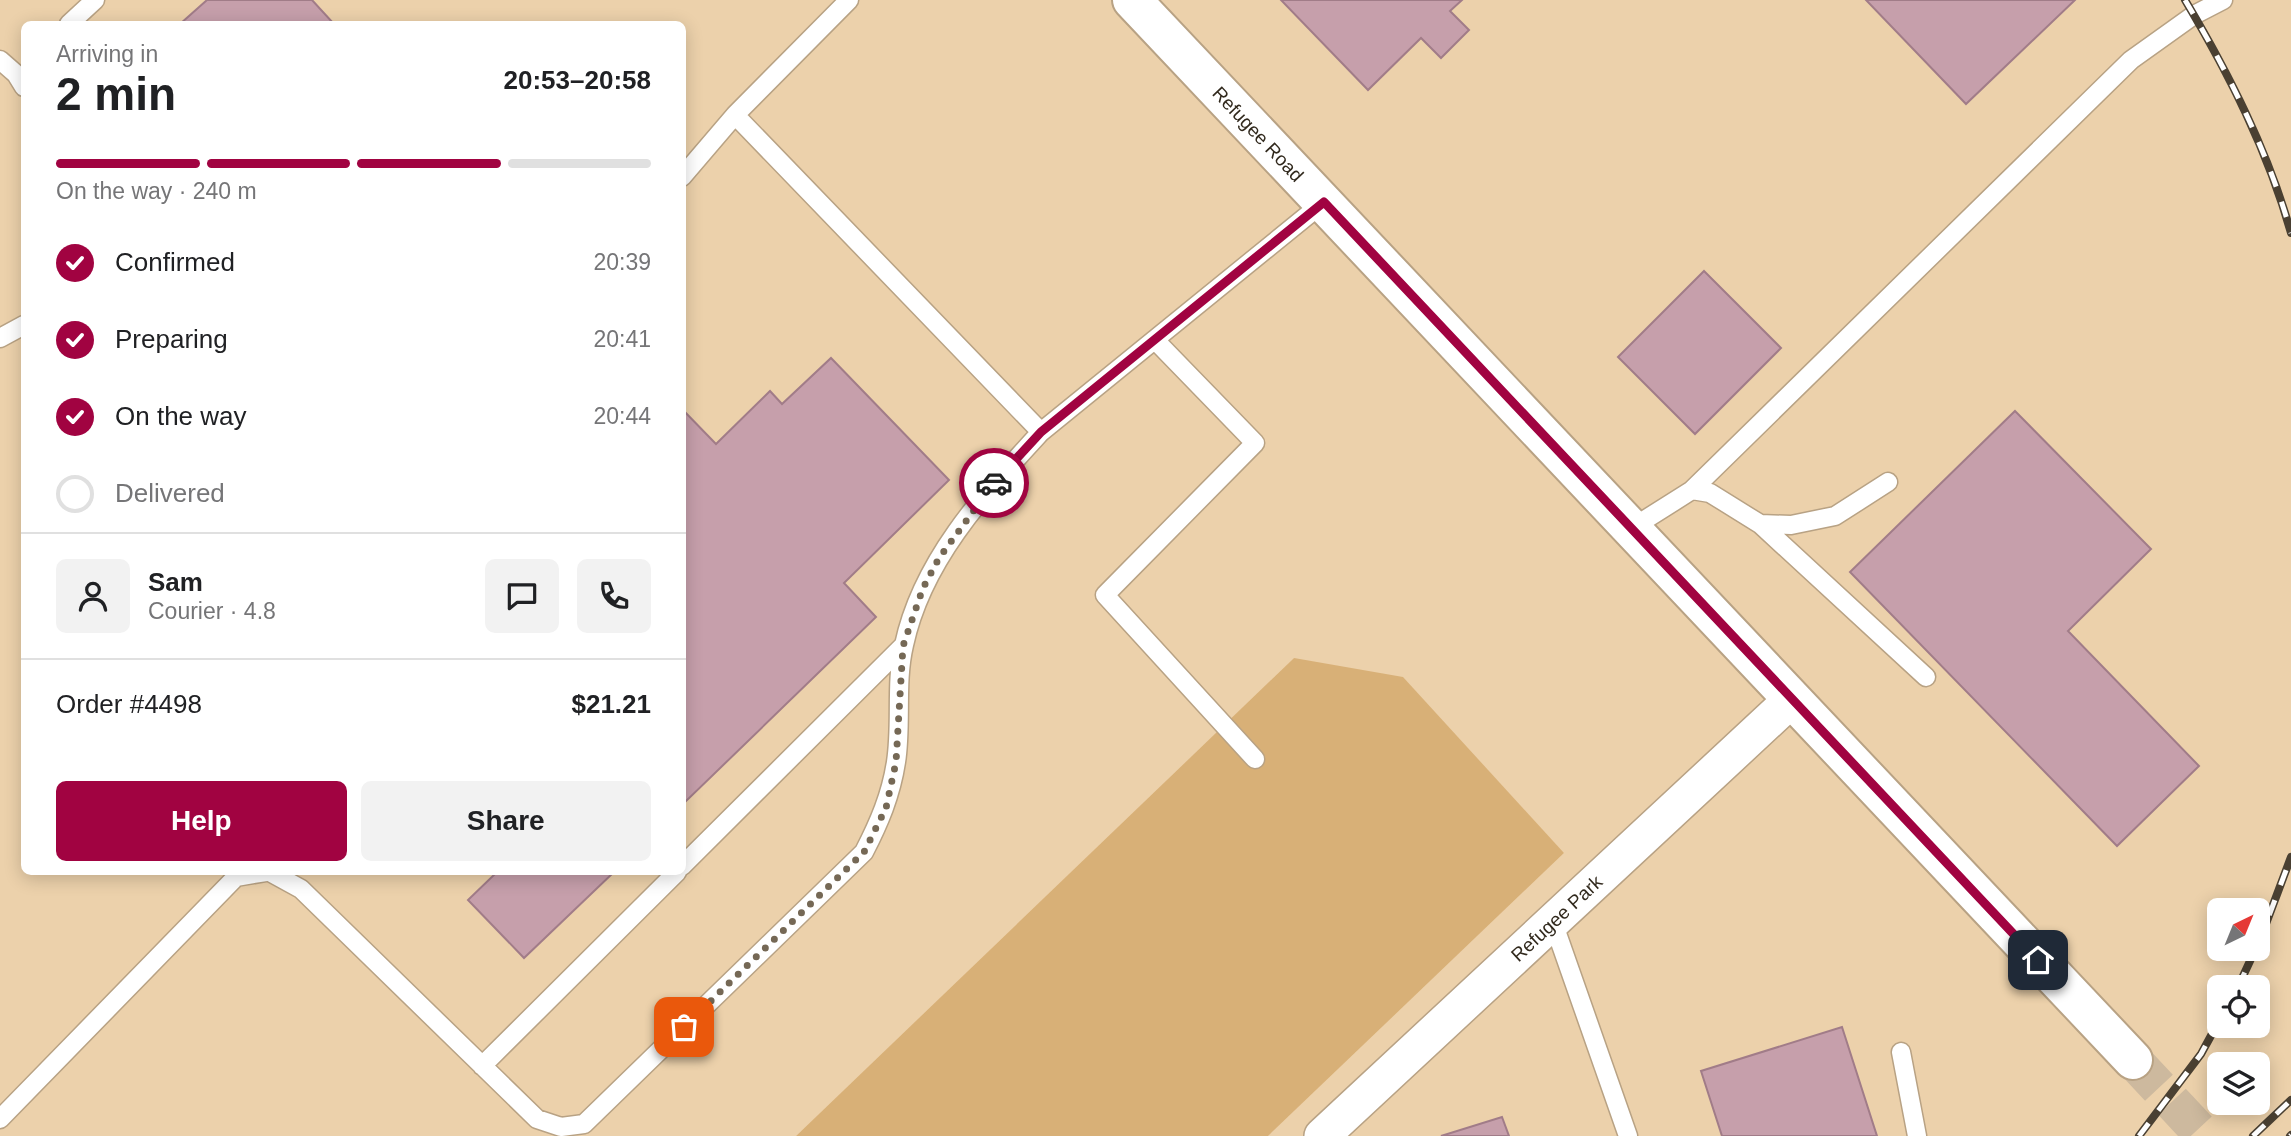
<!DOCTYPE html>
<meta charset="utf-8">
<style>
:root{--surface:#fff;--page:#f2f2f2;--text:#202124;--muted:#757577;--line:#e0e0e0;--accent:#a10341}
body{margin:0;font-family:Helvetica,sans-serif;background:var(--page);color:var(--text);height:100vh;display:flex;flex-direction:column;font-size:26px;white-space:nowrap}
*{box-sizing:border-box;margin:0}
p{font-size:23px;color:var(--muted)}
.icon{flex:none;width:38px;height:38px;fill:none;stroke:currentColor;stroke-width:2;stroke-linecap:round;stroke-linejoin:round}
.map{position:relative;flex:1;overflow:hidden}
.sheet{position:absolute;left:21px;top:21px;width:665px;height:854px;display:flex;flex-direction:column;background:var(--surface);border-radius:10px;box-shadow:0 4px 18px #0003}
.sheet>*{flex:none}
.needle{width:46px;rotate:43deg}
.controls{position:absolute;left:2207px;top:898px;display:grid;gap:14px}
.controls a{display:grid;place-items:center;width:63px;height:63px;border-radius:10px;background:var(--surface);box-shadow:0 4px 18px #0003;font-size:35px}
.pin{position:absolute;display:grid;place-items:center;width:60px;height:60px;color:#fff;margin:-30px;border-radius:14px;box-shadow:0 4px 10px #0006}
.courier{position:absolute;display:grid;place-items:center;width:70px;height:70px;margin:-35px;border:5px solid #a10341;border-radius:50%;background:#fff;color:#222;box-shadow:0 2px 9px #0007}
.headline em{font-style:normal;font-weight:700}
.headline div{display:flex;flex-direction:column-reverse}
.headline{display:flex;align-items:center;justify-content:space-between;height:119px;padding:0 35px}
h1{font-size:46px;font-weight:700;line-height:52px}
.bar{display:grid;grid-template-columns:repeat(4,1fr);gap:10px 7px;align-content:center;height:84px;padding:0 35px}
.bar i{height:9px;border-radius:5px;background:var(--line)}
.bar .current{background:var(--accent)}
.bar p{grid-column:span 4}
.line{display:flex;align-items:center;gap:18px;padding:0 35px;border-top:2px solid var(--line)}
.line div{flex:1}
.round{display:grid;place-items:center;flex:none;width:74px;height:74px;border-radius:10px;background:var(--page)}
ol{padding:0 35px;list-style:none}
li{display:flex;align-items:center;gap:21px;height:77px}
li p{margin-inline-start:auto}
li .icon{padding:7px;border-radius:50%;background:var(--accent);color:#fff;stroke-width:4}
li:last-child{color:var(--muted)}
li i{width:38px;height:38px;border:4px solid var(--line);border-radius:50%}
.button{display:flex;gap:14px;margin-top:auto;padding:14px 35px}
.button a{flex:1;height:80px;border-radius:10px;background:var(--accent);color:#fff;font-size:28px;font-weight:700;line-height:80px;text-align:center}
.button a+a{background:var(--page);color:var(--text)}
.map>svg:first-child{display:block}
.built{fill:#ecd1ab;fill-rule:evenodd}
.green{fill:#d8b077}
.building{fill:#c69fab;stroke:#a17c88;stroke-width:2}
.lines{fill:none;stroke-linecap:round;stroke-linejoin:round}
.secondary-tunnel{stroke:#cdb99e;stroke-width:38;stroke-dasharray:38 19;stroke-linecap:butt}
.lane-casing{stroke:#b8a284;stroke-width:21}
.street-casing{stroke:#b8a284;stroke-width:38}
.secondary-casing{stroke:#b8a284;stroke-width:42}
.lane{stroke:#fff;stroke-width:18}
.street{stroke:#fff;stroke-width:35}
.secondary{stroke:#fff;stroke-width:38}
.rail-casing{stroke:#4a4032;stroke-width:8}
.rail{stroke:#fff;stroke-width:5;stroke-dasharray:16;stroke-linecap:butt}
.done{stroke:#756855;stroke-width:7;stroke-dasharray:0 12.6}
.route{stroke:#a10341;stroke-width:9}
.labels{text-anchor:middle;stroke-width:6;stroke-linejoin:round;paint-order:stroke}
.street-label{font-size:19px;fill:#31291d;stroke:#fff}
</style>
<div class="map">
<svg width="2291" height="1136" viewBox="0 0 2291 1136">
<rect width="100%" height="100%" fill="#f4ddbe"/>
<path class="built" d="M0 0H2291V1136H1268L1564 853 1294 658 796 1136H0ZM24 24H682V872H24ZM2219 910H2258V948H2219ZM2219 987H2258V1026H2219ZM2219 1064H2258V1102H2219Z"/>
<path class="green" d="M1294 658 1403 677 1564 853 1268 1136H796Z"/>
<path class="building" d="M207 0H312L334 24H180Z
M1281 0H1462L1450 11 1469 30 1441 58 1421 38 1368 90Z
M1866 0H2075L1966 104Z
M1704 271 1781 348 1695 434 1618 357Z
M831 358 949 480 844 583 876 617 682 805V409L716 444 770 391 782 404Z
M2015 411 2151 549 2068 631 2199 766 2117 846 1850 572Z
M497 872H614L524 958 468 900Z
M1842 1027 1877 1136H1722L1701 1071Z
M1502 1117 1509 1136H1441Z"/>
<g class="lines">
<path class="secondary-tunnel" d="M2133 1060 2204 1136"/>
<defs>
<path id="lane" d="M849 0 735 115 1041 432 1324 202
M69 24 95 0
M0 60 16 74 24 87
M682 177 735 115
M0 338 24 325
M1155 340 1255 443 1105 595 1255 759
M1692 490 2131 60 2194 15 2223 0
M1760 524 1926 677
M1632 528 1692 490 1710 493 1760 524 1791 525 1835 516 1888 482
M682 866 903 646
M270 872 301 889 537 1119 561 1127 584 1124 864 852C879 823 891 795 896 762 902 724 895 683 904 645 922 560 984 494 1041 432
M1553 922 1628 1136
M1901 1052 1917 1136
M482 1066 677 872
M0 1119 236 877 266 872"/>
<g id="street">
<path id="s1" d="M1322 1136 1792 699"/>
</g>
<g id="secondary">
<path id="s2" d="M1132 0 2133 1060"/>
</g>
</defs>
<use href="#lane" class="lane-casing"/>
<use href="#street" class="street-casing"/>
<use href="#secondary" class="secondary-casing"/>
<use href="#lane" class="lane"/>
<use href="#street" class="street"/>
<use href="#secondary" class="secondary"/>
<defs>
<path id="rail" d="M2185 0C2229 74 2268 151 2291 233
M2258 945 2291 857
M2238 987 2256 948
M2139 1136 2201 1054 2219 1021
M2253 1136 2291 1100
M2290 1136 2291 1135"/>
</defs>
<use href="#rail" class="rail-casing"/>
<use href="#rail" class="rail"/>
</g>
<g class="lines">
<path class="done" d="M684 1027 864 852 886 808 896 762 903 646 923 588 939 558 994 483"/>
<path class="route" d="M994 483 1041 432 1324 202 2038 960"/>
</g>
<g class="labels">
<g class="street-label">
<text dy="7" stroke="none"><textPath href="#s2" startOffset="184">Refugee Road</textPath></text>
<text dy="7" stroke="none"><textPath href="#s1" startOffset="320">Refugee Park</textPath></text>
</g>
</g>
</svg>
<div class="controls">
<a><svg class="needle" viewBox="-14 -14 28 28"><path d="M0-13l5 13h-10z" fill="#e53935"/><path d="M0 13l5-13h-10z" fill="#757577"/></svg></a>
<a><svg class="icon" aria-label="locate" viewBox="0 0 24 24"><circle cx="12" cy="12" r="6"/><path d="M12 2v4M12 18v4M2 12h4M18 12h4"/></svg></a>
<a><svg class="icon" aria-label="layers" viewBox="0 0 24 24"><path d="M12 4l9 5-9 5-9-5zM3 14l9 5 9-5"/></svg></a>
</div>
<div class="pin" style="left:684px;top:1027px;background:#ea580c"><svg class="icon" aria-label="bag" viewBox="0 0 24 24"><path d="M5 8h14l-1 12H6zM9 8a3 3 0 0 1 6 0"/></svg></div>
<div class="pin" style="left:2038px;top:960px;background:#1f2937"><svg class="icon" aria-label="home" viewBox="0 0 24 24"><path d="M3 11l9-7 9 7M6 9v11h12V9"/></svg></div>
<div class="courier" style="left:994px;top:483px"><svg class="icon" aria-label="car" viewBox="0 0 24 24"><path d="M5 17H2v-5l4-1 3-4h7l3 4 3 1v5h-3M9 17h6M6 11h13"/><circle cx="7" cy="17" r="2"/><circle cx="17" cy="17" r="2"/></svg></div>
<section class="sheet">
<div class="headline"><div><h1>2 min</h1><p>Arriving in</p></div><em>20:53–20:58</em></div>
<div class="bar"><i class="current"></i><i class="current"></i><i class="current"></i><i></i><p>On the way · 240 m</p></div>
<ol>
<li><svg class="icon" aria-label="check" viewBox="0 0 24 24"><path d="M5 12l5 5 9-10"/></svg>Confirmed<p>20:39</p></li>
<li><svg class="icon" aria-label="check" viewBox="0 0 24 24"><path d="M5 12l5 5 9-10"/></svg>Preparing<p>20:41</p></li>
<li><svg class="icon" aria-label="check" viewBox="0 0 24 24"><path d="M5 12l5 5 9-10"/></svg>On the way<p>20:44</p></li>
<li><i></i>Delivered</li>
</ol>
<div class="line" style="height:126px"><a class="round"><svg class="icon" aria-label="person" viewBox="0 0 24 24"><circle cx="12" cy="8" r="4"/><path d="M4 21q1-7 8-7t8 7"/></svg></a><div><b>Sam</b><p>Courier · 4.8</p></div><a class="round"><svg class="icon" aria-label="chat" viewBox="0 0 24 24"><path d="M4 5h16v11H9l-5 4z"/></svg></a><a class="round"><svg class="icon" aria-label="phone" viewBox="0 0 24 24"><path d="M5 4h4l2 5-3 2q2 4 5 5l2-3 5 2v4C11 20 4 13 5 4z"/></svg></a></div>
<div class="line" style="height:91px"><div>Order #4498</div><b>$21.21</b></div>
<div class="button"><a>Help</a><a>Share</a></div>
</section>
</div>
